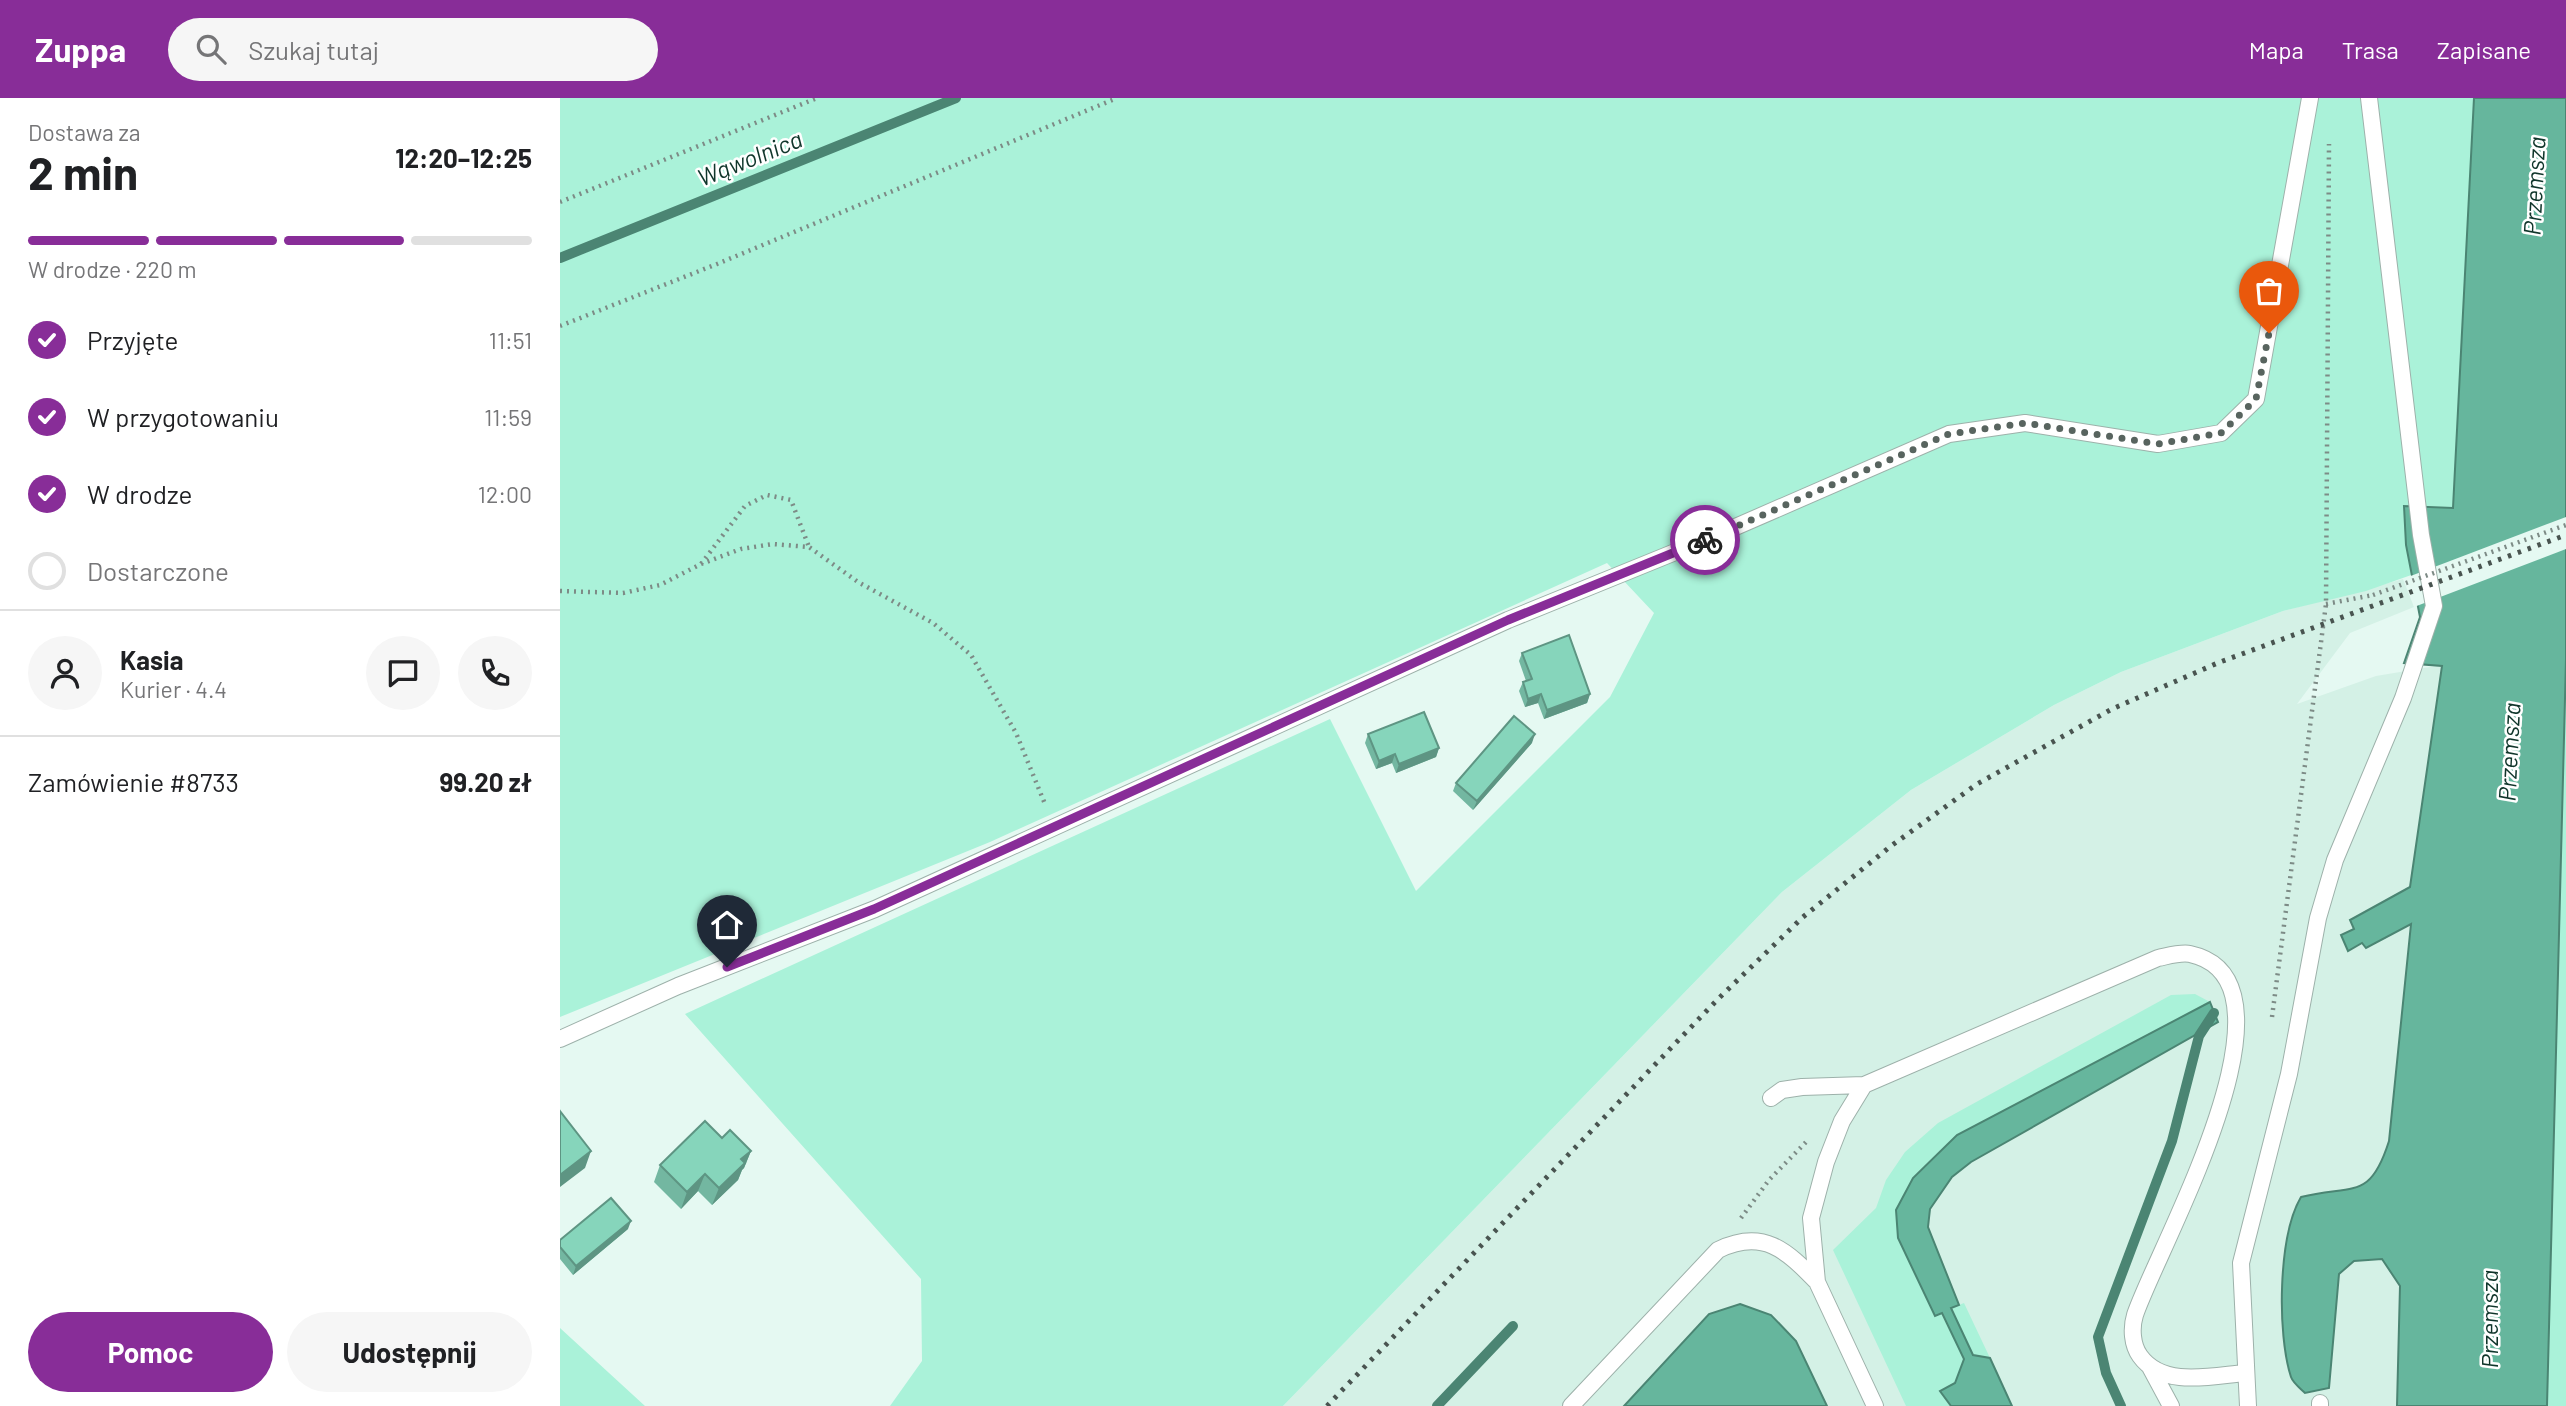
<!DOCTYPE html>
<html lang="pl">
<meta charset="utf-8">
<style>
:root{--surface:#fff;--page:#f6f6f6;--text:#202124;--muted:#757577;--line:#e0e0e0;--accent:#882d98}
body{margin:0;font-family:Barlow,sans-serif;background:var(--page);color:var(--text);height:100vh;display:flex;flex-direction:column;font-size:26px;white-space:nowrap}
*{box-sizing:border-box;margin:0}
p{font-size:23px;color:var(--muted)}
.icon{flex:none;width:38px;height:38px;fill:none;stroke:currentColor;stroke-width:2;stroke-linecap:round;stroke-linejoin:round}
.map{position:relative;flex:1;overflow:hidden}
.details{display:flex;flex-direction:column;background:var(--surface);width:560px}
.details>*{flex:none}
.pin{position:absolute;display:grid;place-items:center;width:60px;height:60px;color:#fff;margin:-72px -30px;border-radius:50% 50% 50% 0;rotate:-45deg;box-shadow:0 0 7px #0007}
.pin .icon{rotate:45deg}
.courier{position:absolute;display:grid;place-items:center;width:70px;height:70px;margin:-35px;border:5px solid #882d98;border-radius:50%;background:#fff;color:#222;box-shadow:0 2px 9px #0007}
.summary em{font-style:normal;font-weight:700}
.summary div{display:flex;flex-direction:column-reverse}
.summary{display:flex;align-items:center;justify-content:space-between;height:119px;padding:0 28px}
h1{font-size:46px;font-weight:700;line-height:52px}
.bar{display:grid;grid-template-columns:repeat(4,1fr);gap:10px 7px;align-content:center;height:84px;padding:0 28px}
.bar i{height:9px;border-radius:5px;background:var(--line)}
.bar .on{background:var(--accent)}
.bar p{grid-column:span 4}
.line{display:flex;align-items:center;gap:18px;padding:0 28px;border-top:2px solid var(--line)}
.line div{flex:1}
.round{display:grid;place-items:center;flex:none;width:74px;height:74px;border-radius:37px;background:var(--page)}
ol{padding:0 28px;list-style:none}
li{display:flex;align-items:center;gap:21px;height:77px}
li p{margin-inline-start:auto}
li .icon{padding:7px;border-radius:50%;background:var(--accent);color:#fff;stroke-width:4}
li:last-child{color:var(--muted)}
li i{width:38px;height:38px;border:4px solid var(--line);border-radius:50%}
.primary-button{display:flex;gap:14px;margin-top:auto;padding:14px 28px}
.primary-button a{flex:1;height:80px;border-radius:42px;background:var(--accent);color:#fff;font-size:28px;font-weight:700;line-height:80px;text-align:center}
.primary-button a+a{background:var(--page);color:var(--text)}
header{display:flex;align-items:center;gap:42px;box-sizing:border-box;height:98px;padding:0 35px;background:var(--accent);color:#fff}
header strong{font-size:33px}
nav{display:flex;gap:38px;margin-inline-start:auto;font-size:24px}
.search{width:490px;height:63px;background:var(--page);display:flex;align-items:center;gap:18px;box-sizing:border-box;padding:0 24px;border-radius:38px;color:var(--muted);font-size:26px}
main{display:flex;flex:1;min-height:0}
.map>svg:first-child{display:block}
.built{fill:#d4f1e6}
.green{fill:#aaf2d9}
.water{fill:#66b69d;stroke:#4b8573;stroke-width:2}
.pier{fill:#e5f9f2}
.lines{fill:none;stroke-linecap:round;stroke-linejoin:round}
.stream{stroke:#4b8573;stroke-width:10}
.service-casing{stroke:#9db1aa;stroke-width:18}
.path{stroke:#7d8b86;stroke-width:4.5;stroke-dasharray:2 5;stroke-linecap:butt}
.service{stroke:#fff;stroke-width:16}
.rail{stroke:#495450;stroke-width:5;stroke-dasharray:3.5 7;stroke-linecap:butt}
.path-bridge{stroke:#7d8b86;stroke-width:4.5;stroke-dasharray:2 5;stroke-linecap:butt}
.wall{fill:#73b7a1}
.shaded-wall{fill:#5e9583}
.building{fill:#86d5bb;stroke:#5e9583;stroke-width:2}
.done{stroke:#58645f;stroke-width:7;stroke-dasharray:0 12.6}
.route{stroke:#882d98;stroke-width:9}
.labels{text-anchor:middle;stroke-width:5;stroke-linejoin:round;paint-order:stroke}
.water-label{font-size:24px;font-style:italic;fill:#10362b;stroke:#fff}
</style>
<header>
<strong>Zuppa</strong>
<div class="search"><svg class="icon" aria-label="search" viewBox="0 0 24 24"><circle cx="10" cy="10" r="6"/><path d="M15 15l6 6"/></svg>Szukaj tutaj</div>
<nav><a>Mapa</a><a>Trasa</a><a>Zapisane</a></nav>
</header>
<main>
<section class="details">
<div class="summary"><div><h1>2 min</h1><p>Dostawa za</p></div><em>12:20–12:25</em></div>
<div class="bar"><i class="on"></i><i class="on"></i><i class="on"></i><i></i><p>W drodze · 220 m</p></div>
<ol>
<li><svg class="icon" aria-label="check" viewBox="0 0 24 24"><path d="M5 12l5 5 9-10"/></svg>Przyjęte<p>11:51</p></li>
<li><svg class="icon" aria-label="check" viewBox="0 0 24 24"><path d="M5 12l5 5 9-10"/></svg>W przygotowaniu<p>11:59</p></li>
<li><svg class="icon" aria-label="check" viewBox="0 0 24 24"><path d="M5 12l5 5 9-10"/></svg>W drodze<p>12:00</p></li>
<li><i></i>Dostarczone</li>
</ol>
<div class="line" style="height:126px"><a class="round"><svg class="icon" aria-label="person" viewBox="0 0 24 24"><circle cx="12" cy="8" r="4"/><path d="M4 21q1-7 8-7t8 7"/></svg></a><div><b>Kasia</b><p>Kurier · 4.4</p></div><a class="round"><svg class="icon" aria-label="chat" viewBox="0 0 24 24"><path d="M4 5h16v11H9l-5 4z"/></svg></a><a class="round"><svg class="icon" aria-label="phone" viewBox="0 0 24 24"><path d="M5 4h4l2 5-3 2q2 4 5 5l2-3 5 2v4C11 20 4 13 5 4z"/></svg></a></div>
<div class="line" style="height:91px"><div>Zamówienie #8733</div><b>99.20 zł</b></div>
<div class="primary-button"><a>Pomoc</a><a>Udostępnij</a></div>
</section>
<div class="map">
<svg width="2006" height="1308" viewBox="0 0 2006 1308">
<rect width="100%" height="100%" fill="#e5f9f2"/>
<path class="built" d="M1843 481 1854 509 1790 535 1737 606 1816 578 1882 567 1850 789 1851 825 1829 1043 1841 1188 1837 1308H723L1222 794 1351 692 1494 607 1561 574 1723 513Z"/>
<path class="green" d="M0 0H1914L1891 463 1806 493 1723 513 1561 574 1494 607 1351 692 1222 794 723 1308H330L362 1263 361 1181 125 916 770 621 856 793 1050 599 1094 515 1047 465 430 744 0 919Z
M2006 563V1308H1987L2002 637Z
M1635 896 1650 904 1397 1037 1353 1080 1375 1218 1381 1215 1404 1261 1395 1285 1380 1293 1391 1308H1346L1273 1152 1316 1110 1326 1082 1345 1054 1378 1025 1611 897Z
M1404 1205 1430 1260 1413 1257 1391 1210Z
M0 1230 85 1308H0Z"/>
<path class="water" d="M1914 0H2006V561L1987 1308H1837L1840 1188 1822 1161 1794 1163 1779 1176 1769 1290 1745 1295C1741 1291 1733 1285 1731 1279 1717 1236 1718 1138 1741 1099 1794 1086 1810 1103 1829 1043L1851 826 1806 850 1802 845 1788 853 1781 837 1794 831 1790 822 1850 789 1882 568 1844 565 1860 519 1846 447 1844 408 1893 410Z
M1650 904 1658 924 1411 1064 1392 1079 1370 1111 1368 1129 1399 1207 1391 1210 1413 1257 1430 1260 1452 1308H1391L1380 1293 1395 1285 1404 1261 1382 1215 1375 1218 1338 1140 1336 1112 1353 1080 1397 1037Z
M1180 1206 1211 1217 1236 1243 1267 1308H1064L1149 1216Z"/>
<path class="pier" d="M2006 419V451L1854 509 1848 479Z"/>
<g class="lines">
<path class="stream" d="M0 160 396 0
M877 1308 953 1228
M1561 1308 1546 1275 1538 1239 1612 1043 1639 938 1654 915"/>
<defs>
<path id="service" d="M0 941 118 888 315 811 948 522 1157 437 1389 336 1465 325 1598 346 1661 335 1696 301 1750 0
M1304 987 1282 1023 1266 1064 1251 1120 1257 1184 1315 1308
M1211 1000 1222 992 1242 989 1304 987 1598 860C1608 858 1621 854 1630 856 1752 882 1596 1153 1575 1217 1571 1230 1572 1247 1580 1258 1603 1290 1651 1278 1684 1275
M1590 1269 1611 1308
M1011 1308 1158 1152C1203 1130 1226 1152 1257 1184
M1688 1308 1681 1165 1729 976 1758 820 1775 762 1843 600 1874 508 1861 437 1809 0
M1760 1308V1305"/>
</defs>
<use href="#service" class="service-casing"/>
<path class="path" d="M0 104 257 0
M0 228 157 166 557 0
M141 466 181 451 213 446 249 449 298 484 373 525 411 557 456 635 485 706
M0 493 63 495 100 487 141 466 185 408 207 397 231 402 249 449
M1766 506 1813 497
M1712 919 1766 506 1769 46
M1181 1120 1209 1082 1248 1042"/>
<use href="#service" class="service"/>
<path class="rail" d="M767 1308 1158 901 1243 819 1331 748 1417 686 1552 611 1660 564 2006 437"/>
<path class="path-bridge" d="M1813 497 2006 427"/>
</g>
<path class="wall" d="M962 555 1030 596 1027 605 984 621 978 605 965 609 959 593 963 584 966 583 959 563Z
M808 636 879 650 876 659 836 675 832 665 816 671 805 645Z
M972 645 913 712 893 693 896 685Z
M162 1040 191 1053 184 1070 182 1072 178 1082 152 1107 138 1093 121 1111 94 1084 100 1067Z
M68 1131 13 1177 0 1161V1142Z"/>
<path class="shaded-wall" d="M981 596 978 605 965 609 968 601Z
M1030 596 1027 605 984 621 987 612Z
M975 636 972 645 913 712 917 703Z
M879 650 876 659 836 675 839 666Z
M835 656 832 665 816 671 819 663Z
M31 1053 25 1070 0 1089V1077Z
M191 1053 184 1070 182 1072 178 1082 152 1107 159 1090 181 1061Z
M145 1076 138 1093 121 1111 127 1094Z
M71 1123 68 1131 13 1177 16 1168Z"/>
<path class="building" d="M1009 537 1030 596 987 612 981 596 968 601 963 584 972 581 962 555Z
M864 614 879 650 839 666 835 656 819 663 808 636Z
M954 618 975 636 917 703 896 685Z
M0 1013 31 1053 0 1077Z
M145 1023 162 1040 170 1032 191 1053 181 1061 185 1065 159 1090 145 1076 127 1094 100 1067Z
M51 1100 71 1123 16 1168 0 1149V1142Z"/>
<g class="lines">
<path class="done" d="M1145 442 1389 336 1465 325 1598 346 1661 335 1696 301 1709 235"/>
<path class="route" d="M167 869 314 811 948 522 1145 442"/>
</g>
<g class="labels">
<g class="water-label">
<text transform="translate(190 61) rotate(-22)" y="8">Wąwolnica</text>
<text transform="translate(1975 88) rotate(-87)" y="8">Przemsza</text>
<text transform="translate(1950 654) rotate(-87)" y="8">Przemsza</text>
<text transform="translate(1930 1221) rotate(-90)" y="8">Przemsza</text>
</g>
</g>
</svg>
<div class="pin" style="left:1709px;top:235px;background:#ea580c"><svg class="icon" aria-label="bag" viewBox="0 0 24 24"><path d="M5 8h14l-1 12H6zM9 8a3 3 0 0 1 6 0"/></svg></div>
<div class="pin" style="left:167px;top:869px;background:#1f2937"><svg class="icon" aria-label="home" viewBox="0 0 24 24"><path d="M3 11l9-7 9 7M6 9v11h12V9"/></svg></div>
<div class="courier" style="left:1145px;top:442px"><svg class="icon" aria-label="bike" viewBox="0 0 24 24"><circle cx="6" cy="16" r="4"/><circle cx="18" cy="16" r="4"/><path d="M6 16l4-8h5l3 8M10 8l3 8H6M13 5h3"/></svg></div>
</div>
</main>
